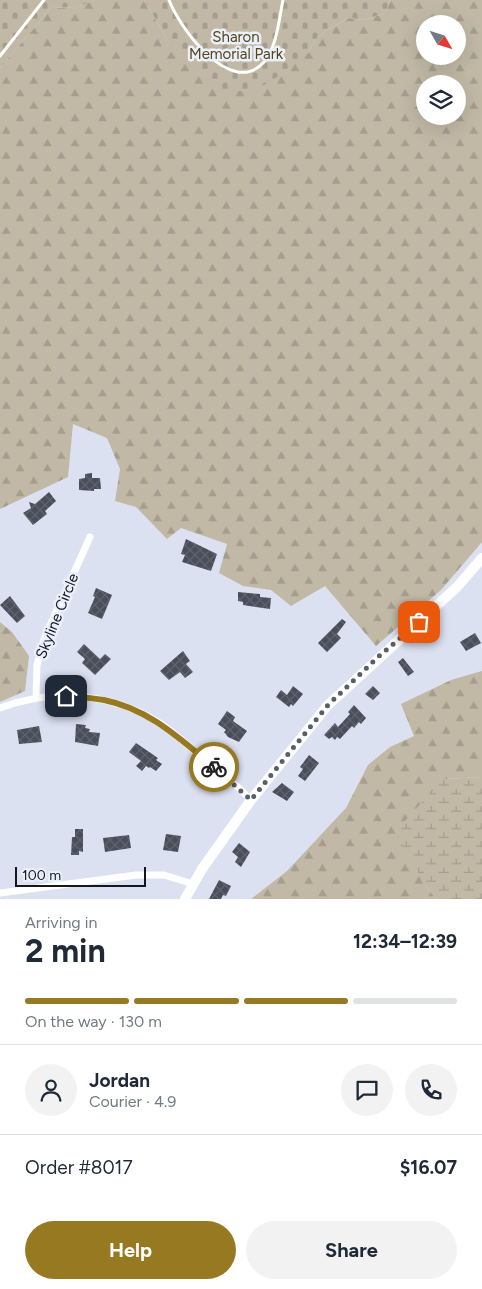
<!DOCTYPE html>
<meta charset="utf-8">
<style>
:root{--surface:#fff;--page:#f2f2f3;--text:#1f2937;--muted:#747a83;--line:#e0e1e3;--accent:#977921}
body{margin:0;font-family:Figtree,sans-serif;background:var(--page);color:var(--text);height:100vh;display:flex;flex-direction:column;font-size:19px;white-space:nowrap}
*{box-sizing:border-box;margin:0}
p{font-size:16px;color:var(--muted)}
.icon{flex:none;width:28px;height:28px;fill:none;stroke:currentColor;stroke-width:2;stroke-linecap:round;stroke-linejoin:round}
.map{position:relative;height:899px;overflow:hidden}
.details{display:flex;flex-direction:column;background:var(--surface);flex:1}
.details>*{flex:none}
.needle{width:32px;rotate:129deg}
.fabs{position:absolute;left:416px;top:15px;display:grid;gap:10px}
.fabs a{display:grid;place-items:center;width:50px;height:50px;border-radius:50%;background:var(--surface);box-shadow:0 5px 20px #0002;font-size:25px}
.scale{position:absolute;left:15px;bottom:12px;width:131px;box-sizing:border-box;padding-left:5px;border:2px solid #15171d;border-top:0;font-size:14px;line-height:18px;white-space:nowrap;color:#15171d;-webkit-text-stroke:4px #eaeffc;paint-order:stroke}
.pin{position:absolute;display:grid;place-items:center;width:42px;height:42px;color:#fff;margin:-21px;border-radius:10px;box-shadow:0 2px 8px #0006}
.courier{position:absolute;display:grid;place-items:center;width:50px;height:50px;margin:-25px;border:4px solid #977921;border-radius:50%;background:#fff;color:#222;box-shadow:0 1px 6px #0007}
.overview em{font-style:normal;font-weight:700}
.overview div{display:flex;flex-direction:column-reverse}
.overview{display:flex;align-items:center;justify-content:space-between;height:85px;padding:0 25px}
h1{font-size:32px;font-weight:700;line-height:38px}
.bar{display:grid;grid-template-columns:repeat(4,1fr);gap:8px 5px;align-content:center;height:60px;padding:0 25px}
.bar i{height:6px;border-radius:4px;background:var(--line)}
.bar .selected{background:var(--accent)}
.bar p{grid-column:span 4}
.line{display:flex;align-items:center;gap:12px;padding:0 25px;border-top:1px solid var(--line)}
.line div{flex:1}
.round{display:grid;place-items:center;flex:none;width:52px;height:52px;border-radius:26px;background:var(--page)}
.primary-button{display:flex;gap:10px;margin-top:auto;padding:10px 25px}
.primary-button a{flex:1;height:58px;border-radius:30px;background:var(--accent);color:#fff;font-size:20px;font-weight:700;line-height:58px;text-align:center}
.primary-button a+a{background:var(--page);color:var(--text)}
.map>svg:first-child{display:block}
.forest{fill:url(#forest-firs);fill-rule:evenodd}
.wetland{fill:url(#wetland-marsh)}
.cemetery{fill:url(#cemetery-stones)}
.building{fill:url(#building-cross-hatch)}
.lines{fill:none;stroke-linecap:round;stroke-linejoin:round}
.service{stroke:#fff;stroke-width:3}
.minor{stroke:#fff;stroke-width:7}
.secondary{stroke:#fff;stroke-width:10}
.done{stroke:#5b5e68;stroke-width:5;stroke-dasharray:0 9}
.route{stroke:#977921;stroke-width:6}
.labels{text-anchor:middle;stroke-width:5;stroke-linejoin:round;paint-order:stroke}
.park-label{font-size:15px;fill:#564513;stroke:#eaeffc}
.street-label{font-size:15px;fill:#15171d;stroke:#eaeffc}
</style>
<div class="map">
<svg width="482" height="899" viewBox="0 0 482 899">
<defs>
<pattern id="forest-firs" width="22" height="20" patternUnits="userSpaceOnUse" patternTransform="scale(1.25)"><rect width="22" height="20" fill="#c1b9a5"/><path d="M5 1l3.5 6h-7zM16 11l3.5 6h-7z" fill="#a59e8e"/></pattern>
<pattern id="wetland-marsh" width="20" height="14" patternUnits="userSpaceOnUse" patternTransform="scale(1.25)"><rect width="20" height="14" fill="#c1b9a5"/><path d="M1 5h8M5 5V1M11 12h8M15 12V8" fill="none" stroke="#a59e8e"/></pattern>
<pattern id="cemetery-stones" width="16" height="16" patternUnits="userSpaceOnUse" patternTransform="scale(1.25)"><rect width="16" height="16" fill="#c1b9a5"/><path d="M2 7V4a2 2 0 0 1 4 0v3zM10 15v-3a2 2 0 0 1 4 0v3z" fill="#a59e8e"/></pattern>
<pattern id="building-cross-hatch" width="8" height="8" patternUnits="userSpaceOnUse" patternTransform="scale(1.25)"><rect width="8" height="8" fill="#494e5b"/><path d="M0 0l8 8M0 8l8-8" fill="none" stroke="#5f636e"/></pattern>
</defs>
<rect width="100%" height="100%" fill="#dce1f2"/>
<path class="forest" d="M95 0H144L169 42 308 53 315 40 325 31 349 18 364 20 385 13 390 0H482V542L441 590 376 646 325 586 291 606 271 590 243 586 219 573 227 544 181 528 167 539 136 507 115 501 120 469 107 438 73 424 68 477 0 509V68L51 8 77 7ZM425 24H458V56H425ZM425 84H458V116H425Z
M0 622 12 632 29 656 25 691 0 702Z
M482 671V777L443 779 426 887 437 899H251L287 871 346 808 368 765 390 747 414 736 401 704 451 680Z"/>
<path class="wetland" d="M482 777V899H437L426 887 395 832 443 779Z"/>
<path class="cemetery" d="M0 0H95L77 7 51 8 0 68Z
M144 0H390L385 13 364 20 349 18 325 31 315 40 308 53 285 72 262 86 241 91 221 89 204 79 169 42Z"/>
<path class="building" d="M92 473V478H100L101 489H94V491L79 490V479L85 478V474Z
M49 492 56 501 45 511 47 514 33 525 23 513 31 508 29 502 35 504Z
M186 539 217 554 211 571 182 562 185 555 181 554Z
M96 588 112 595 102 619 88 613 95 597 93 596Z
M238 592 260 594V597L271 598 270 609 243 605V602L238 601Z
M10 596 25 616 17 623 0 605Z
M342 619 346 622 337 634 341 638 327 652 318 643Z
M475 633 481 643 466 651 460 642Z
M84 644 100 659 105 654 111 659 95 675 82 663 85 659 77 652Z
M183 651 190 661 186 664 193 672 185 678 180 672 169 680 160 671Z
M403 658 414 672 408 676 398 662Z
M293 686 303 694 293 706 291 704 289 707 276 697 281 690 287 695Z
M373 686 380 693 373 700 365 694Z
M354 705 366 718 361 724 359 722 354 728 352 726 340 739 337 737 335 740 332 737 329 739 324 735 335 723 338 727 350 714 348 712Z
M227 711 235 717 233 721 247 731 239 742 228 737 224 732 226 730 218 724Z
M76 724 86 725 85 728 90 729 89 732 100 733 98 746 75 742Z
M39 726 42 742 19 744 17 730Z
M136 743 158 758 156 760 162 764 156 771 150 767 149 768 146 766 142 771 136 766 141 761 129 752Z
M309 755 319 763 305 781 298 776 303 769 300 767Z
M282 783 294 792 287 801 272 792Z
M75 829H83V852L79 851V855H71L72 837H75Z
M166 834 181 836 178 852 163 850Z
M129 835 131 848 105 852 103 838Z
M239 843 250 852 241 867 235 862 238 857 232 852Z
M219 880 231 886 226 896 223 895 221 899H209Z"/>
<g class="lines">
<path class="service" d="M169 0C179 27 231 99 264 62 277 47 279 19 283 0
M0 56 44 0"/>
<path class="minor" d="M36 698 37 665 44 639 90 537
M0 708C50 688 112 693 158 722 174 732 188 746 202 757 219 771 236 784 251 800
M0 893 136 875H164L193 884"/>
<path class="secondary" d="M185 899 202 869 251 800 328 705 457 587 482 558"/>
</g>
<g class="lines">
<path class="done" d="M214 767 251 800 328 705 378 657 419 622"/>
<path class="route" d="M66 696C78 697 92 698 104 700 149 709 180 739 214 767"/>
</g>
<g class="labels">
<g class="park-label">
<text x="236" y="42">Sharon<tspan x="236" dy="17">Memorial Park</tspan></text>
</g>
<g class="street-label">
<text transform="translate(57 616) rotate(-68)" y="5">Skyline Circle</text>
</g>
</g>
</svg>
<div class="fabs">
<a><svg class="needle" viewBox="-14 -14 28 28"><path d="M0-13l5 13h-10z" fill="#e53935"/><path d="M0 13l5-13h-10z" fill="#747a83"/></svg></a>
<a><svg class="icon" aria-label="layers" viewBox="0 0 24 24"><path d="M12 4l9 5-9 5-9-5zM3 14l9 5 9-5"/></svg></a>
</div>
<div class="scale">100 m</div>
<div class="pin" style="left:419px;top:622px;background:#ea580c"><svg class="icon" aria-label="bag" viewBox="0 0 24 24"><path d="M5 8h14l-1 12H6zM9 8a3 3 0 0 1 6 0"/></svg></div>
<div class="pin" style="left:66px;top:696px;background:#1f2937"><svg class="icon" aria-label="home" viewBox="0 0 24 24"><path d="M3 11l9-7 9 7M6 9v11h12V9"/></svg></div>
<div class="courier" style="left:214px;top:767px"><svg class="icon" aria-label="bike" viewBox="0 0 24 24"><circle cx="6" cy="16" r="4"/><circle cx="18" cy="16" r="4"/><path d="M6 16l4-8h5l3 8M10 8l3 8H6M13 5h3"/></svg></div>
</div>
<section class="details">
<div class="overview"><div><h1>2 min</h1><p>Arriving in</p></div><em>12:34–12:39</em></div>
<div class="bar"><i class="selected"></i><i class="selected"></i><i class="selected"></i><i></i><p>On the way · 130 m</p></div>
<div class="line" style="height:90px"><a class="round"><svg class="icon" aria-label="person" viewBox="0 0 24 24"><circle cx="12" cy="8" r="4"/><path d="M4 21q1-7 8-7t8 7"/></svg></a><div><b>Jordan</b><p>Courier · 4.9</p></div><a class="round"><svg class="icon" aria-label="chat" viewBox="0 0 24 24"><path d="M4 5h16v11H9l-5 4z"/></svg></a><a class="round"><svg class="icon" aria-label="phone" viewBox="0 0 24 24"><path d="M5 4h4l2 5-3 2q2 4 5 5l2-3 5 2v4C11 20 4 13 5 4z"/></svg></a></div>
<div class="line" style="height:65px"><div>Order #8017</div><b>$16.07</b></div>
<div class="primary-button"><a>Help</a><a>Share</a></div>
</section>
